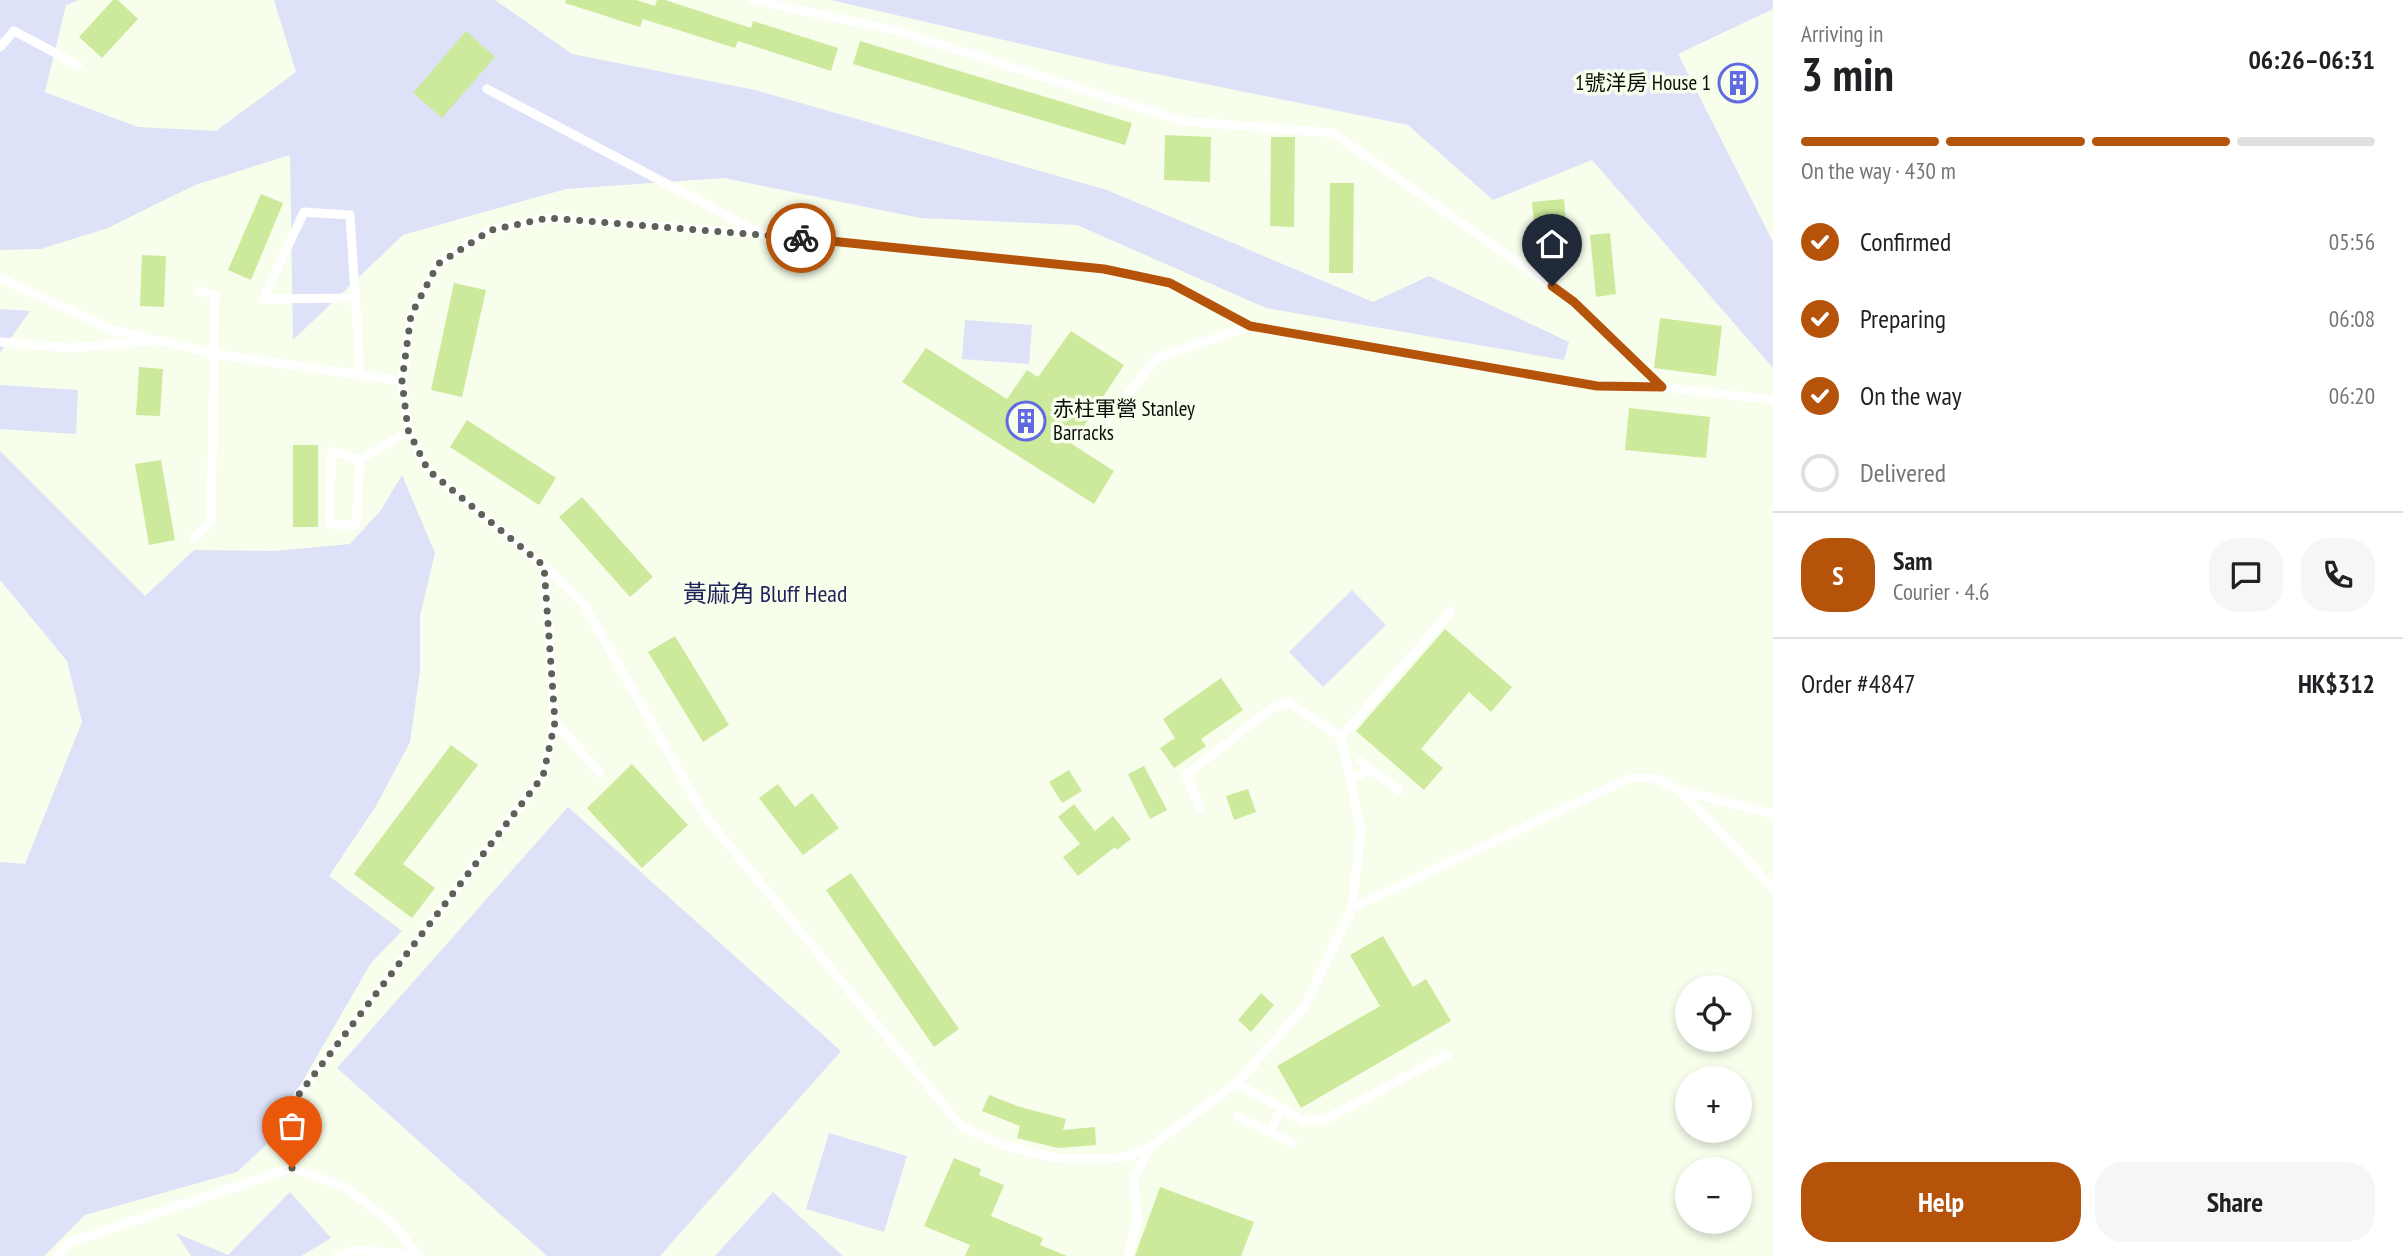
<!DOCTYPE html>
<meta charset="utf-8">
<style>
:root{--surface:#fff;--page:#f6f6f6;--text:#202124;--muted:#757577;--line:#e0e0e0;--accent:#b45309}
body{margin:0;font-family:"PT Sans Narrow","Noto Sans TC",sans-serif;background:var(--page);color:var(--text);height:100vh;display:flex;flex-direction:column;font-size:26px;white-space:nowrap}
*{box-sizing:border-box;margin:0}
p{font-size:23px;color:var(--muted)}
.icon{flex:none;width:38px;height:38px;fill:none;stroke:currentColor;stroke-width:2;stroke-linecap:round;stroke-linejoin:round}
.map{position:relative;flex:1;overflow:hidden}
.drawer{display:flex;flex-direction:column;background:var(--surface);width:630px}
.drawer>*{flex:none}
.fabs{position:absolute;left:1675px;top:975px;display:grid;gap:14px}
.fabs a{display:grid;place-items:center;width:77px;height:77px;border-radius:50%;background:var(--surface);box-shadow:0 4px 10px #0003;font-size:35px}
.pin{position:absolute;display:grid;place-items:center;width:60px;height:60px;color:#fff;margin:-72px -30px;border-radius:50% 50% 50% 0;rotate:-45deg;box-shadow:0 0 7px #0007}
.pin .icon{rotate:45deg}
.courier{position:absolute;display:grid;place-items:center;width:70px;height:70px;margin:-35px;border:5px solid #b45309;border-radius:50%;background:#fff;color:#222;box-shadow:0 2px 9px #0007}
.summary em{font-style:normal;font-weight:800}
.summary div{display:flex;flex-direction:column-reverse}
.summary{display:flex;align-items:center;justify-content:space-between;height:119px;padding:0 28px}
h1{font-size:46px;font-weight:800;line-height:52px}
.bar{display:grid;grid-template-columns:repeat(4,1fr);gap:10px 7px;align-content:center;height:84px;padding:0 28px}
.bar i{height:9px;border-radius:5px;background:var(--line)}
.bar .active{background:var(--accent)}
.bar p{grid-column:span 4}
.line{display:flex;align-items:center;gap:18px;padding:0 28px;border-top:2px solid var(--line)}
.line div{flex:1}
.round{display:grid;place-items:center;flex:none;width:74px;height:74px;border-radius:28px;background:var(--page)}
ol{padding:0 28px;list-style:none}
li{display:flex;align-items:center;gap:21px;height:77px}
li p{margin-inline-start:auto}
li .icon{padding:7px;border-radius:50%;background:var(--accent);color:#fff;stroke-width:4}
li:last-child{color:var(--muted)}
li i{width:38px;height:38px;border:4px solid var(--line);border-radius:50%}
.cta{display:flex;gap:14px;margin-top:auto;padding:14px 28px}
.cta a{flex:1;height:80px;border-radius:28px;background:var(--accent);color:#fff;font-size:28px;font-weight:800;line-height:80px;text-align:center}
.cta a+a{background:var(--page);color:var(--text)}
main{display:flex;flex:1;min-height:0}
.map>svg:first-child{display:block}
.green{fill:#dde2f9}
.building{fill:#cde99b}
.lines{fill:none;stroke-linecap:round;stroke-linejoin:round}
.service{stroke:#fff;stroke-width:9}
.done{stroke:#5e6157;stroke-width:7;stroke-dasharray:0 12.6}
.route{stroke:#b45309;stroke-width:9}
.labels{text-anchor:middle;stroke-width:7;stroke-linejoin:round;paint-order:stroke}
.poi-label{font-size:21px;fill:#0b0d08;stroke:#f7feeb;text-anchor:end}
.quarter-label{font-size:24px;fill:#1f215a;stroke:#f7feeb}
</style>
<main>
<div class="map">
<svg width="1773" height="1256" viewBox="0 0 1773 1256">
<rect width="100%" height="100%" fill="#f7feeb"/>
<path class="green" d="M0 0H79L66 5 45 92 138 127 216 131 296 72 274 0H495L572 54 755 90 1107 190 1373 302 1429 276 1569 342 1564 360 1266 308 1077 225 920 218 724 178 566 189 403 235 293 340 290 155 195 185 108 228 41 249 0 250Z
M831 0H1773V9L1678 54 1773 242V368L1592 160 1493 200 1408 125 1112 65Z
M0 309 30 311 0 353Z
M965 320 1032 325 1029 364 962 359Z
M0 385 78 390 76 434 0 429Z
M0 451 145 596 194 550 274 551 350 544 381 510 402 475 435 553 420 616V671L410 742 376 806 329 876 402 931 371 963 265 1146 237 1172 85 1215 44 1256H0V862L25 864 82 722 67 661 0 580Z
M1352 590 1386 625 1323 687 1289 652Z
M568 807 841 1051 660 1256H547L337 1068Z
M829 1133 907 1156 884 1232 806 1209Z
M290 1192 331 1238 301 1256H191L176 1233 228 1255Z
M773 1192 843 1256H715Z"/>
<path class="building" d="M113 0H118L138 19 102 58 79 37Z
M566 0H636L655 6 657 0H665L751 28 753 21 838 48 831 71 738 41 735 48 643 19 640 27 565 3Z
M466 31 495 57 442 118 413 93Z
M860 41 1132 123 1125 145 853 64Z
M1738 63 1740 68 1749 64 1759 89 1728 102 1717 77 1726 73 1724 69Z
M1165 135 1211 137 1210 182 1164 180Z
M1271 137H1295L1294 227 1270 226Z
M1330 183H1354L1353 273H1329Z
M261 194 283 203 251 280 228 270Z
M1564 199 1568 246 1537 249 1532 202Z
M1610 233 1616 294 1596 297 1590 235Z
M142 255 166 256 164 307 140 306Z
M454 283 486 290 462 397 431 390Z
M1660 318 1722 326 1716 376 1654 368Z
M1071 331 1124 365 1072 444 1114 471 1094 504 902 382 926 348 1007 399 1027 370 1038 377Z
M139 367 163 369 160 416 136 415Z
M1629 408 1710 417 1706 458 1625 450Z
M467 420 556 478 539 505 450 447Z
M293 445H318V527H293Z
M161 460 175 540 149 545 135 464Z
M582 497 653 577 630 597 559 517Z
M1445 629 1512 687 1491 712 1469 692 1421 749 1443 768 1424 790 1356 731Z
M675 636 729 725 703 742 648 652Z
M1221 678 1243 710 1201 739 1206 746 1174 768 1160 748 1175 738 1163 719Z
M451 745 478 765 403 864 435 888 412 918 354 874Z
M632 764 688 825 642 868 587 808Z
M1144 766 1167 810 1150 819 1128 774Z
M1069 770 1082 791 1062 803 1049 782Z
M778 784 795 807 812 793 839 828 803 855 759 798Z
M1248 789 1256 812 1234 820 1226 796Z
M1074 804 1095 831 1113 816 1131 839 1117 850 1115 847 1078 876 1063 857 1080 844 1058 817Z
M851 873 959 1029 934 1047 826 890Z
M1383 936 1413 987 1426 979 1451 1021 1301 1108 1277 1066 1380 1006 1350 955Z
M1261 993 1274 1005 1251 1032 1238 1020Z
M989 1095 1020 1107 1066 1119 1063 1130 1095 1127 1096 1145 1058 1148 1017 1138 1020 1126 982 1111Z
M954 1158 981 1169 979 1175 1004 1185 991 1216 1043 1238 1040 1245 1067 1256H965L970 1245 924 1226Z
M1160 1187 1254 1222 1241 1256H1135Z"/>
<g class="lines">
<path class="service" d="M753 0 898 31 1182 121 1333 133 1574 302 1662 387
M0 47 14 31 78 65
M487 89 758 232
M0 278 113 330 147 338
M355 298 263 299 304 212 350 215 359 354V376
M0 342 71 348 159 340 215 354 402 381
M1773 400 1662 387 1597 386 1250 326 1170 283 1104 269 761 234 548 218 490 230 438 264 411 315 402 381 408 431 428 470 544 566 585 606 705 816 961 1126 1002 1145 1056 1158 1108 1159 1129 1156 1151 1146 1237 1083 1305 1006 1352 908 1630 778H1654L1681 791 1773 888
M1095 436 1157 358 1250 326
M360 460 356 525 329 524 332 451 360 460 408 431
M194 538 211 522 215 295 199 291
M555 722 600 773
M1361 761 1370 769
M1351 781 1370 769 1399 790
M1683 791 1773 814
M1200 808 1186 775 1272 708 1288 702 1341 737
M1352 908 1361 830 1341 737 1451 611
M1237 1083 1304 1121 1324 1120 1447 1055
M1281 1109 1270 1132 1293 1143
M1237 1116 1270 1132
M292 1168 345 1187 392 1223 419 1256
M58 1256 68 1243 292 1168 296 1098 543 776 555 722 544 566
M338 1256 356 1250 419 1255
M1128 1256 1137 1222 1134 1177 1151 1146"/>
</g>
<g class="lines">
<path class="done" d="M292 1168 296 1098 543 776 555 722 544 566 428 470 408 430 402 381 411 315 438 264 491 230 548 218 801 238"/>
<path class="route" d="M801 238 1104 269 1170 283 1250 326 1597 386 1662 387 1574 302 1552 286"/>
</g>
<defs>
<symbol id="building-ring" viewBox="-11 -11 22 22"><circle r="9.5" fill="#f7feeb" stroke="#626ae3" stroke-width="1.5"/><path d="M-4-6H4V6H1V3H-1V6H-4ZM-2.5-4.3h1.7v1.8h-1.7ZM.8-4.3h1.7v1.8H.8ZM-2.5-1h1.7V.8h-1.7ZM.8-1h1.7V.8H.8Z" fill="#626ae3"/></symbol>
</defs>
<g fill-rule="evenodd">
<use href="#building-ring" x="1716" y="61" width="44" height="44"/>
<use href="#building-ring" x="1004" y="399" width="44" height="44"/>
</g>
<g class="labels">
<g class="poi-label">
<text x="1711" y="90">1號洋房 House 1</text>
<text x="1053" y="416" text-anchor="start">赤柱軍營 Stanley<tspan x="1053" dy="24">Barracks</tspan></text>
</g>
<g class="quarter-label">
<text x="765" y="602">黃麻角 Bluff Head</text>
</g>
</g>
</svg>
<div class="fabs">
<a><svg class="icon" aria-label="locate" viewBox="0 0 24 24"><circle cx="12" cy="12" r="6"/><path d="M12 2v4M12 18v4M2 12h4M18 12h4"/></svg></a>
<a>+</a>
<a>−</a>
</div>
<div class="pin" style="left:292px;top:1168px;background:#ea580c"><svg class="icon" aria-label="bag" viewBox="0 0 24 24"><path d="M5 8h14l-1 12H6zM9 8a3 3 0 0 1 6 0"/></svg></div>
<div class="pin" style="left:1552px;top:286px;background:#1f2937"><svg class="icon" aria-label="home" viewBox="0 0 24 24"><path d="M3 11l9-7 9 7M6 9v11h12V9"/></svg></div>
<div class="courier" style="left:801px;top:238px"><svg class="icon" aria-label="bike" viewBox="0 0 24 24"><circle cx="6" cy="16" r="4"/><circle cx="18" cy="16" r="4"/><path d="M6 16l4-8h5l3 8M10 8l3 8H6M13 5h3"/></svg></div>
</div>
<section class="drawer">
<div class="summary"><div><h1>3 min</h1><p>Arriving in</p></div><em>06:26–06:31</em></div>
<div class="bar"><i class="active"></i><i class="active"></i><i class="active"></i><i></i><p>On the way · 430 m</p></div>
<ol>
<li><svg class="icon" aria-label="check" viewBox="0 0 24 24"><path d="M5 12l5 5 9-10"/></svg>Confirmed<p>05:56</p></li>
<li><svg class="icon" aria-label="check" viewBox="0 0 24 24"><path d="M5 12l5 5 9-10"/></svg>Preparing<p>06:08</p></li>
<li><svg class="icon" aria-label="check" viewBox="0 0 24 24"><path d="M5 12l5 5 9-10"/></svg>On the way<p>06:20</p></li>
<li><i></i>Delivered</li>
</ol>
<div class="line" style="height:126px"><b class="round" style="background:var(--accent);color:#fff">S</b><div><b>Sam</b><p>Courier · 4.6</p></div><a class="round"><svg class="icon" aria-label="chat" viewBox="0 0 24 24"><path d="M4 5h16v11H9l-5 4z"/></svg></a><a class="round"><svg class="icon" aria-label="phone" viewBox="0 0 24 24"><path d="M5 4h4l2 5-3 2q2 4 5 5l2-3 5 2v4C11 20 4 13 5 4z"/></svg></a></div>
<div class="line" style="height:91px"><div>Order #4847</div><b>HK$312</b></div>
<div class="cta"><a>Help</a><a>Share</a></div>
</section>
</main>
